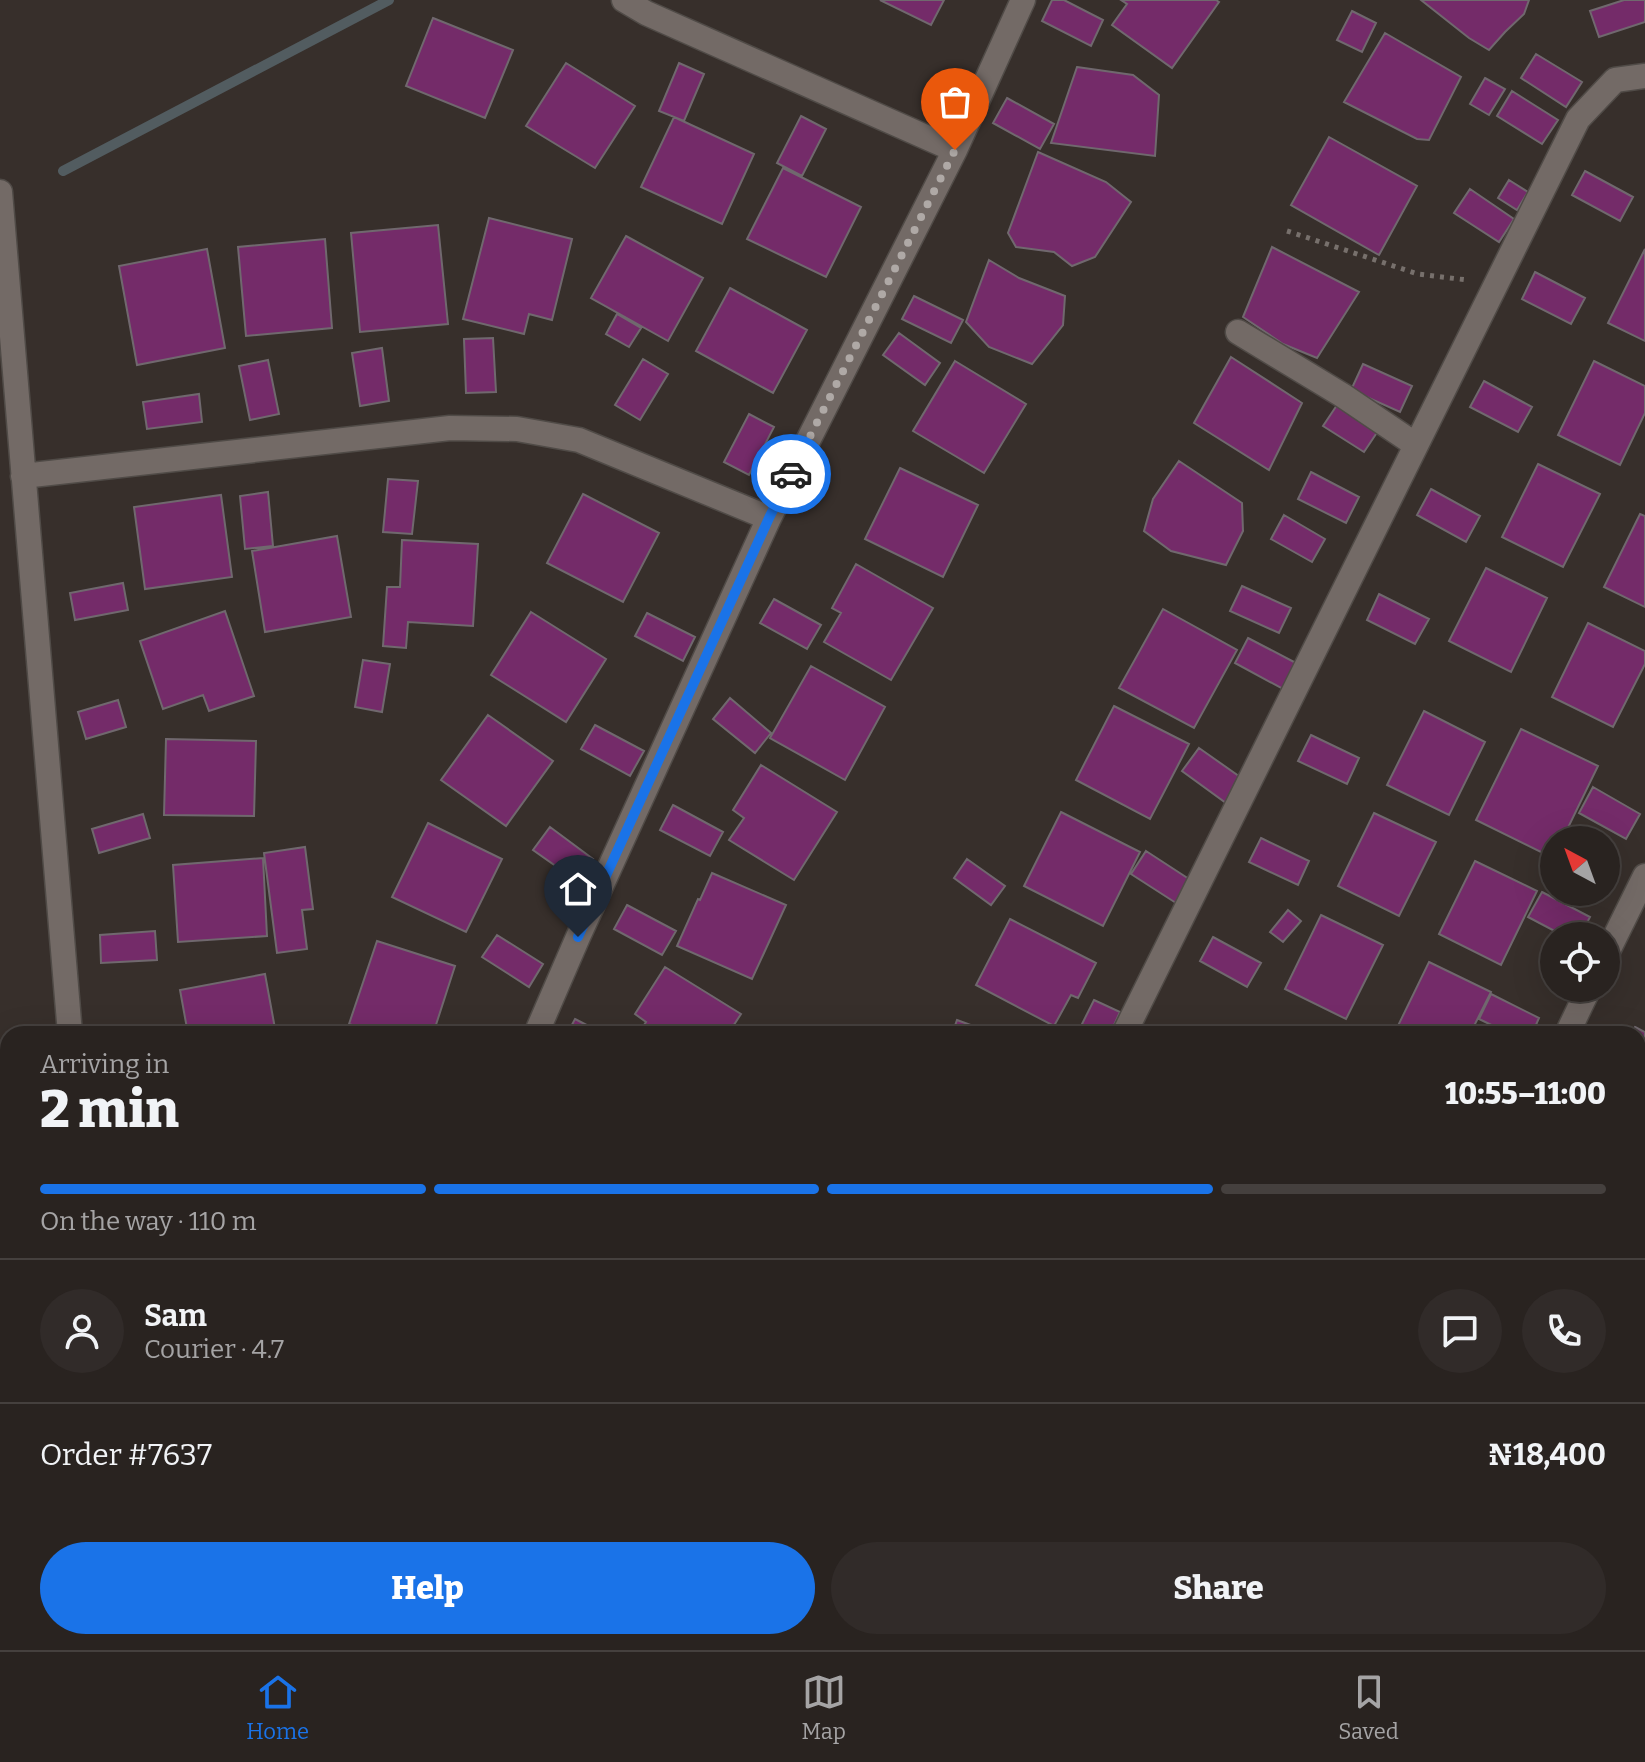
<!DOCTYPE html>
<meta charset="utf-8">
<style>
:root{--surface:#292320;--page:#312b29;--text:#f1f3f6;--muted:#a5a4a5;--line:#45403e;--accent:#1a73e8}
body{margin:0;font-family:Bitter,serif;background:var(--page);color:var(--text);height:100vh;display:flex;flex-direction:column;font-size:30px;white-space:nowrap}
*{box-sizing:border-box;margin:0}
p{font-size:26px;color:var(--muted)}
.icon{flex:none;width:44px;height:44px;fill:none;stroke:currentColor;stroke-width:2;stroke-linecap:round;stroke-linejoin:round}
.map{position:relative;flex:1;overflow:hidden}
.drawer{position:absolute;left:0px;top:1026px;width:1646px;height:624px;display:flex;flex-direction:column;background:var(--surface);border-radius:24px 24px 0 0;box-shadow:0 8px 32px #0002,0 0 0 2px var(--line)}
.drawer>*{flex:none}
.needle{width:52px;rotate:319deg}
.fabs{position:absolute;left:1540px;top:826px;display:grid;gap:16px}
.fabs a{display:grid;place-items:center;width:80px;height:80px;border-radius:50%;background:var(--surface);box-shadow:0 8px 32px #0002,0 0 0 2px var(--line);font-size:40px}
.pin{position:absolute;display:grid;place-items:center;width:68px;height:68px;color:#fff;margin:-82px -34px;border-radius:50% 50% 50% 0;rotate:-45deg;box-shadow:0 0 8px #0007}
.pin .icon{rotate:45deg}
.courier{position:absolute;display:grid;place-items:center;width:80px;height:80px;margin:-40px;border:6px solid #1a73e8;border-radius:50%;background:#fff;color:#222;box-shadow:0 2px 10px #0007}
.head em{font-style:normal;font-weight:800}
.head div{display:flex;flex-direction:column-reverse}
.head{display:flex;align-items:center;justify-content:space-between;height:136px;padding:0 40px}
h1{font-size:52px;font-weight:800;line-height:60px}
.bar{display:grid;grid-template-columns:repeat(4,1fr);gap:12px 8px;align-content:center;height:96px;padding:0 40px}
.bar i{height:10px;border-radius:6px;background:var(--line)}
.bar .selected{background:var(--accent)}
.bar p{grid-column:span 4}
.line{display:flex;align-items:center;gap:20px;padding:0 40px;border-top:2px solid var(--line)}
.line div{flex:1}
.round{display:grid;place-items:center;flex:none;width:84px;height:84px;border-radius:42px;background:var(--page)}
.action{display:flex;gap:16px;margin-top:auto;padding:16px 40px}
.action a{flex:1;height:92px;border-radius:48px;background:var(--accent);color:#fff;font-size:32px;font-weight:800;line-height:92px;text-align:center}
.action a+a{background:var(--page);color:var(--text)}
.menu{display:flex;justify-content:space-around;align-items:center;height:112px;border-top:2px solid var(--line);background:var(--surface);font-size:22px;color:var(--muted)}
.menu a{display:grid;justify-items:center;gap:4px}
.menu .selected{color:var(--accent)}
.map>svg:first-child{display:block}
.lines{fill:none;stroke-linecap:round;stroke-linejoin:round}
.stream{stroke:#525c60;stroke-width:10}
.building{fill:#742b69;stroke:#70686e;stroke-width:2}
.minor-casing{stroke:#504b47;stroke-width:27}
.major-casing{stroke:#504b47;stroke-width:27}
.path{stroke:#77706c;stroke-width:5;stroke-dasharray:4 6;stroke-linecap:butt}
.minor{stroke:#736a66;stroke-width:24}
.major{stroke:#b2828b;stroke-width:24}
.done{stroke:#afa9a6;stroke-width:8;stroke-dasharray:0 14.4}
.route{stroke:#1a73e8;stroke-width:10}
</style>
<div class="map">
<svg width="1645" height="1650" viewBox="0 0 1645 1650">
<rect width="100%" height="100%" fill="#372f2b"/>
<g class="lines">
<path class="stream" d="M63 171 389 0"/>
</g>
<path class="building" d="M880 0H944L931 25Z
M1052 0H1064L1103 20 1091 46 1042 21Z
M1121 0H1216L1219 2 1172 68 1112 25 1127 4Z
M1421 0H1529L1524 14 1505 32 1489 50 1469 38Z
M1624 0H1645V22L1599 37 1590 11Z
M1352 11 1376 23 1362 52 1337 40Z
M433 18 513 50 485 118 406 86Z
M1385 33 1461 77 1429 140 1417 139 1344 102Z
M1536 54 1582 82 1566 107 1521 78Z
M566 63 635 106 595 168 526 126Z
M679 63 704 74 684 121 659 111Z
M1077 67 1133 75 1159 95 1155 156 1051 143Z
M1485 78 1505 89 1489 115 1470 104Z
M1512 91 1558 120 1542 144 1497 116Z
M1007 98 1054 124 1040 149 993 123Z
M801 116 826 129 802 176 777 163Z
M674 117 754 154 722 224 641 187Z
M1329 137 1417 186 1379 255 1291 205Z
M1038 152 1106 182 1131 202 1095 257 1072 266 1054 252 1016 247 1008 233Z
M783 168 861 207 826 277 747 239Z
M1585 171 1633 197 1620 221 1572 195Z
M1509 180 1528 192 1517 210 1498 198Z
M1470 189 1514 219 1499 242 1454 213Z
M489 218 572 239 552 320 529 314 524 334 463 319Z
M438 225 448 324 360 332 351 233Z
M626 236 703 278 668 341 591 298Z
M325 239 332 328 246 336 238 247Z
M1272 247 1359 292 1317 358 1283 344 1243 317Z
M207 249 225 348 137 365 119 266Z
M1645 249V341L1608 323Z
M989 260 1019 278 1065 296 1063 325 1032 364 989 347 966 322Z
M1535 272 1585 298 1571 324 1522 299Z
M730 288 807 330 773 393 696 351Z
M914 296 963 320 951 343 902 319Z
M617 314 641 328 629 347 606 334Z
M899 333 940 363 925 385 883 355Z
M493 338 496 392 466 393 464 339Z
M382 348 389 401 360 406 352 353Z
M1231 357 1302 403 1269 470 1194 423Z
M643 359 668 374 640 420 615 405Z
M268 360 279 414 250 420 239 366Z
M955 361 1026 404 984 473 913 431Z
M1594 361 1645 386V413L1620 465 1558 435Z
M1363 364 1412 386 1400 412 1351 390Z
M1484 381 1532 407 1518 432 1470 407Z
M199 394 202 422 147 429 143 402Z
M1337 405 1378 431 1364 452 1323 426Z
M749 414 774 427 749 475 724 462Z
M1179 461 1242 503 1243 531 1226 565 1171 551 1144 531 1153 499Z
M1538 464 1600 494 1563 567 1502 537Z
M900 468 978 505 943 577 865 539Z
M1311 472 1359 497 1346 523 1298 499Z
M388 479 418 481 412 534 383 532Z
M1431 489 1480 516 1466 542 1417 515Z
M268 492 273 546 245 549 240 496Z
M583 494 659 533 623 602 547 563Z
M221 495 232 577 145 589 134 507Z
M1640 514 1645 516V607L1604 587Z
M1284 515 1325 539 1312 562 1271 539Z
M337 536 351 617 265 632 252 551Z
M402 540 478 544 473 626 408 622 406 648 383 646 387 587H400Z
M856 564 933 608 891 680 824 642 841 613 832 608Z
M1486 568 1547 598 1511 672 1449 641Z
M123 583 128 610 75 620 70 593Z
M1242 586 1291 608 1279 633 1230 611Z
M1379 594 1429 619 1415 644 1367 620Z
M774 599 821 625 807 649 760 623Z
M1163 609 1237 650 1194 728 1119 688Z
M225 611 254 696 209 711 203 695 163 709 140 641Z
M531 612 606 659 566 722 491 675Z
M647 613 695 637 683 661 635 636Z
M1588 623 1645 651V664L1613 727 1552 697Z
M1248 638 1296 663 1283 689 1235 663Z
M363 660 390 664 382 712 355 707Z
M811 666 885 707 845 780 770 738Z
M730 698 771 733 755 753 713 719Z
M118 700 126 727 86 739 78 712Z
M1114 706 1189 744 1150 819 1076 780Z
M1424 711 1485 742 1449 815 1387 785Z
M488 715 553 761 506 826 441 780Z
M595 725 644 751 630 776 581 749Z
M1521 729 1598 766 1562 840H1554L1553 858 1476 820Z
M1311 735 1359 758 1347 784 1298 761Z
M166 739 256 741 254 816 164 815Z
M1199 748 1243 779 1226 803 1182 771Z
M761 765 837 812 794 880 729 840 744 818 733 810Z
M1593 787 1640 814 1626 839 1579 813Z
M673 805 723 832 710 856 660 830Z
M1061 812 1140 852 1103 926 1024 886Z
M1374 813 1436 842 1399 916 1338 886Z
M143 814 150 838 99 853 92 829Z
M428 823 502 859 466 932 392 897Z
M550 827 593 859 577 881 533 850Z
M1261 838 1309 861 1298 885 1249 862Z
M305 847 313 909 302 910 307 949 277 953 264 853Z
M1146 851 1192 881 1176 903 1131 874Z
M263 858 267 936 178 942 173 865Z
M967 859 1005 886 991 905 954 878Z
M1475 861 1537 891 1501 965 1439 934Z
M712 873 786 905 752 979 677 946 698 899 700 900Z
M1542 892 1590 917 1580 936H1564L1528 917Z
M627 905 676 931 662 955 614 929Z
M1288 910 1301 921 1283 942 1270 932Z
M1321 915 1383 945 1346 1019 1285 989Z
M1010 919 1096 963 1078 998 1071 995 1054 1026 976 985Z
M155 931 157 960 101 963 100 935Z
M497 935 543 964 529 987 482 957Z
M1213 937 1261 963 1247 987 1200 961Z
M377 941 455 966 433 1034H380L349 1024Z
M1429 962 1491 992 1470 1034H1394Z
M665 967 741 1014 728 1034H638L646 1022 635 1014Z
M265 974 276 1034H188L180 990Z
M1491 994 1539 1018 1532 1034H1510L1479 1019Z
M1094 1000 1120 1012 1110 1034H1077Z
M575 1019 604 1034H567Z
M957 1020 995 1034H952Z
M1635 1027 1645 1032V1064L1638 1061V1034H1631Z
M1642 1169 1645 1171V1263L1638 1259V1175Z
M0 1276H8V1305H0Z
M8 1408V1436L0 1437V1409Z
M8 1541V1569L0 1570V1542Z
M238 1642H328L330 1650H240Z
M892 1642H966L975 1650H885Z
M1056 1642H1140L1134 1650H1067Z
M1376 1642H1412L1426 1650H1371Z"/>
<g class="lines">
<defs>
<path id="minor" d="M624 0 646 13 955 150
M0 192 70 1034
M1238 332 1342 395 1416 445
M23 476 450 428 517 429 579 440 769 518
M1606 955 1645 876
M536 1034 578 937 769 518 955 150 1023 0
M1124 1034 1578 119 1615 80 1645 76
M1567 1034 1589 988
M1638 1349 1645 1353
M1638 1429 1645 1433
M123 1642 124 1650
M666 1642 672 1650
M1221 1650 1226 1642"/>
<path id="major" d="M1638 1615 1645 1603
M1618 1650 1623 1642"/>
</defs>
<use href="#minor" class="minor-casing"/>
<use href="#major" class="major-casing"/>
<path class="path" d="M1287 231 1418 274 1467 280"/>
<use href="#minor" class="minor"/>
<use href="#major" class="major"/>
</g>
<g class="lines">
<path class="done" d="M791 474 955 150"/>
<path class="route" d="M578 937 769 518 791 474"/>
</g>
</svg>
<div class="fabs">
<a><svg class="needle" viewBox="-14 -14 28 28"><path d="M0-13l5 13h-10z" fill="#e53935"/><path d="M0 13l5-13h-10z" fill="#a5a4a5"/></svg></a>
<a><svg class="icon" aria-label="locate" viewBox="0 0 24 24"><circle cx="12" cy="12" r="6"/><path d="M12 2v4M12 18v4M2 12h4M18 12h4"/></svg></a>
</div>
<div class="pin" style="left:955px;top:150px;background:#ea580c"><svg class="icon" aria-label="bag" viewBox="0 0 24 24"><path d="M5 8h14l-1 12H6zM9 8a3 3 0 0 1 6 0"/></svg></div>
<div class="pin" style="left:578px;top:937px;background:#1f2937"><svg class="icon" aria-label="home" viewBox="0 0 24 24"><path d="M3 11l9-7 9 7M6 9v11h12V9"/></svg></div>
<div class="courier" style="left:791px;top:474px"><svg class="icon" aria-label="car" viewBox="0 0 24 24"><path d="M5 17H2v-5l4-1 3-4h7l3 4 3 1v5h-3M9 17h6M6 11h13"/><circle cx="7" cy="17" r="2"/><circle cx="17" cy="17" r="2"/></svg></div>
<section class="drawer">
<div class="head"><div><h1>2 min</h1><p>Arriving in</p></div><em>10:55–11:00</em></div>
<div class="bar"><i class="selected"></i><i class="selected"></i><i class="selected"></i><i></i><p>On the way · 110 m</p></div>
<div class="line" style="height:144px"><a class="round"><svg class="icon" aria-label="person" viewBox="0 0 24 24"><circle cx="12" cy="8" r="4"/><path d="M4 21q1-7 8-7t8 7"/></svg></a><div><b>Sam</b><p>Courier · 4.7</p></div><a class="round"><svg class="icon" aria-label="chat" viewBox="0 0 24 24"><path d="M4 5h16v11H9l-5 4z"/></svg></a><a class="round"><svg class="icon" aria-label="phone" viewBox="0 0 24 24"><path d="M5 4h4l2 5-3 2q2 4 5 5l2-3 5 2v4C11 20 4 13 5 4z"/></svg></a></div>
<div class="line" style="height:104px"><div>Order #7637</div><b>₦18,400</b></div>
<div class="action"><a>Help</a><a>Share</a></div>
</section>
</div>
<nav class="menu">
<a class="selected"><svg class="icon" aria-label="home" viewBox="0 0 24 24"><path d="M3 11l9-7 9 7M6 9v11h12V9"/></svg>Home</a>
<a><svg class="icon" aria-label="map" viewBox="0 0 24 24"><path d="M3 6l6-2 6 2 6-2v14l-6 2-6-2-6 2zM9 4v14M15 6v14"/></svg>Map</a>
<a><svg class="icon" aria-label="saved" viewBox="0 0 24 24"><path d="M7 4h10v16l-5-4-5 4z"/></svg>Saved</a>
</nav>
